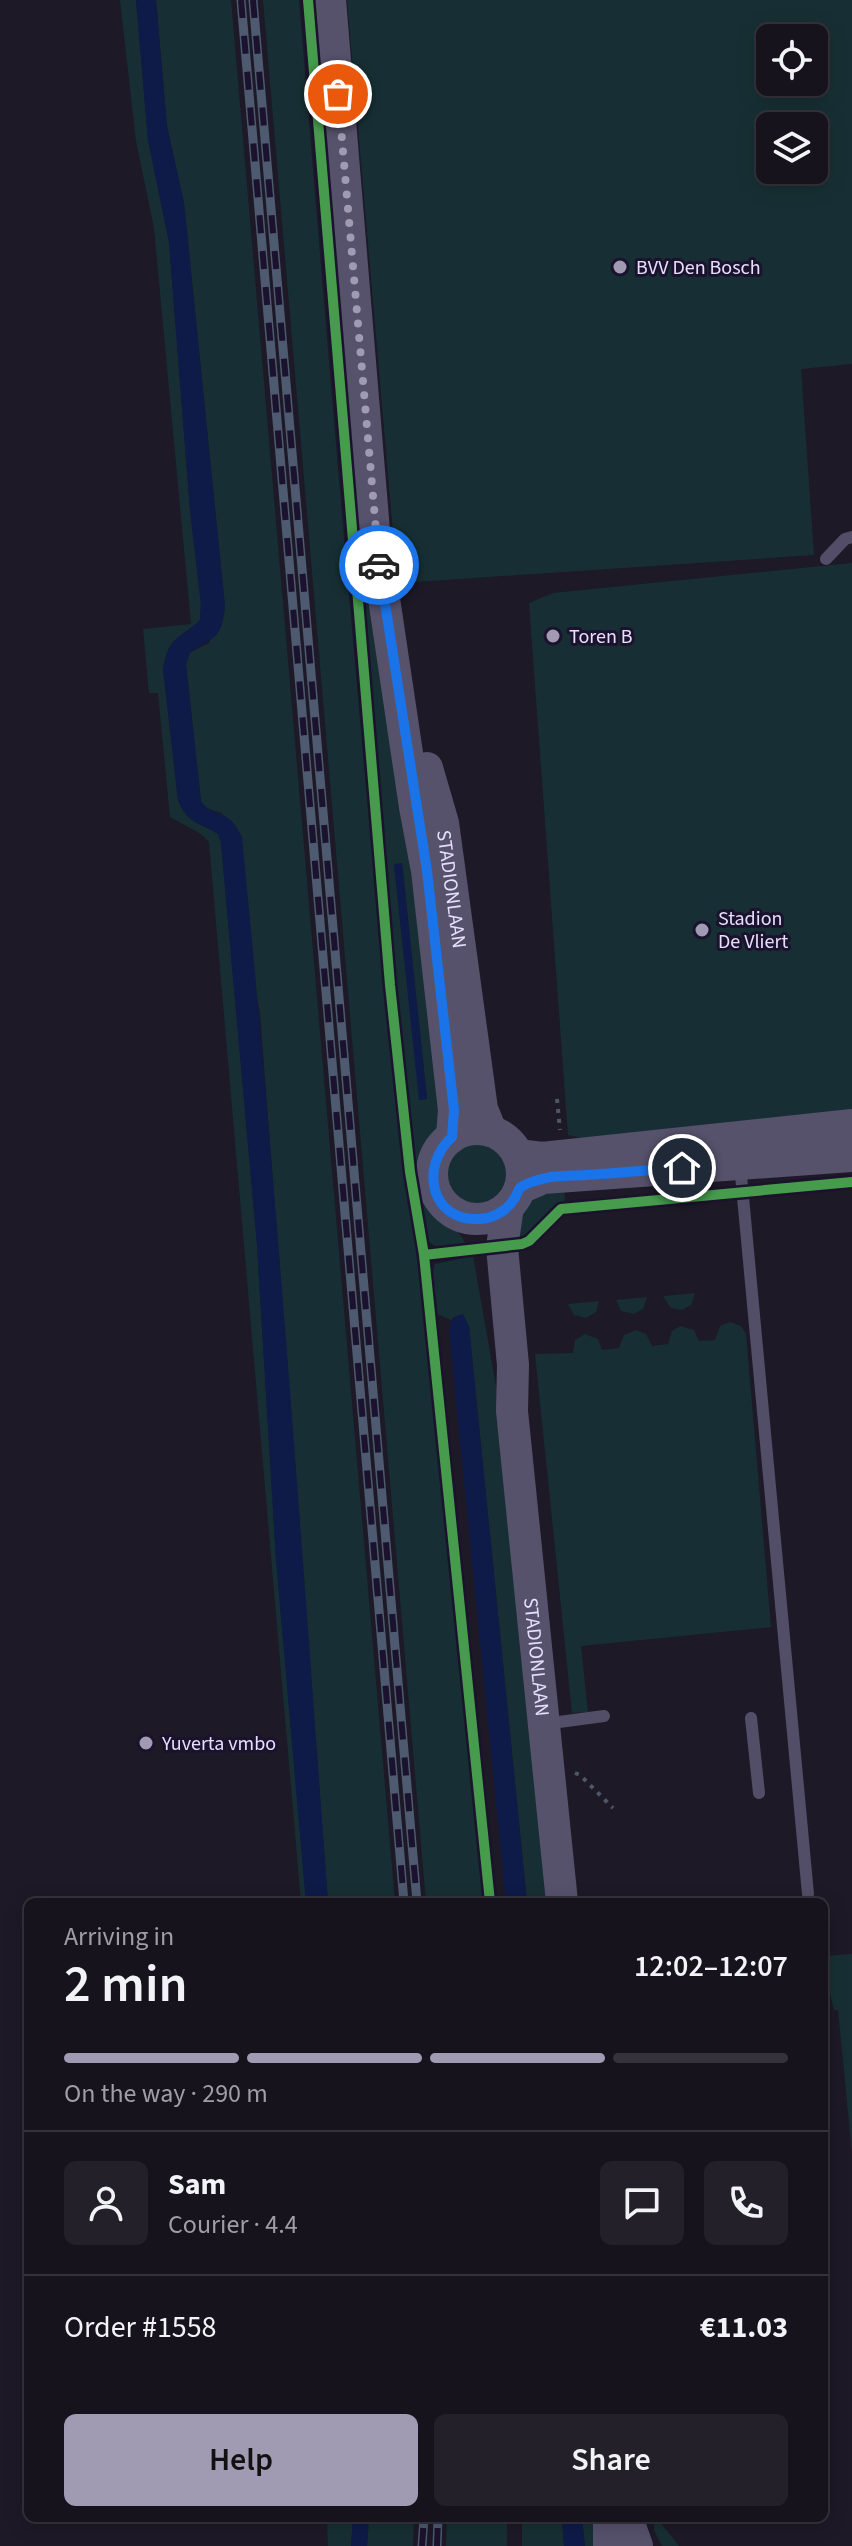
<!DOCTYPE html>
<meta charset="utf-8">
<style>
:root{--surface:#16131d;--page:#23202a;--text:#f1f3f6;--muted:#9e9ea4;--line:#35323b;--accent:#a09ab3}
body{margin:0;font-family:"Source Sans 3",sans-serif;background:var(--page);color:var(--text);height:100vh;display:flex;flex-direction:column;font-size:30px;white-space:nowrap}
*{box-sizing:border-box;margin:0}
p{font-size:26px;color:var(--muted)}
.icon{flex:none;width:44px;height:44px;fill:none;stroke:currentColor;stroke-width:2;stroke-linecap:round;stroke-linejoin:round}
.map{position:relative;flex:1;overflow:hidden}
.drawer{position:absolute;left:24px;top:1898px;width:804px;height:624px;display:flex;flex-direction:column;background:var(--surface);border-radius:12px;box-shadow:0 4px 20px #0003,0 0 0 2px var(--line)}
.drawer>*{flex:none}
.fabs{position:absolute;left:756px;top:24px;display:grid;gap:16px}
.fabs a{display:grid;place-items:center;width:72px;height:72px;border-radius:12px;background:var(--surface);box-shadow:0 4px 20px #0003,0 0 0 2px var(--line);font-size:40px}
.pin{position:absolute;display:grid;place-items:center;width:68px;height:68px;color:#fff;margin:-34px;border:4px solid #fff;border-radius:50%;box-shadow:0 2px 8px #0007}
.courier{position:absolute;display:grid;place-items:center;width:80px;height:80px;margin:-40px;border:6px solid #1a73e8;border-radius:50%;background:#fff;color:#222;box-shadow:0 2px 10px #0007}
.summary em{font-style:normal;font-weight:600}
.summary div{display:flex;flex-direction:column-reverse}
.summary{display:flex;align-items:center;justify-content:space-between;height:136px;padding:0 40px}
h1{font-size:52px;font-weight:600;line-height:60px}
.bar{display:grid;grid-template-columns:repeat(4,1fr);gap:12px 8px;align-content:center;height:96px;padding:0 40px}
.bar i{height:10px;border-radius:6px;background:var(--line)}
.bar .selected{background:var(--accent)}
.bar p{grid-column:span 4}
.line{display:flex;align-items:center;gap:20px;padding:0 40px;border-top:2px solid var(--line)}
.line div{flex:1}
.round{display:grid;place-items:center;flex:none;width:84px;height:84px;border-radius:12px;background:var(--page)}
.cta{display:flex;gap:16px;margin-top:auto;padding:16px 40px}
.cta a{flex:1;height:92px;border-radius:12px;background:var(--accent);color:#111;font-size:32px;font-weight:600;line-height:92px;text-align:center}
.cta a+a{background:var(--page);color:var(--text)}
.map>svg:first-child{display:block}
.green{fill:#172f34;fill-rule:evenodd}
.water{fill:#0e1b48}
.lines{fill:none;stroke-linecap:round;stroke-linejoin:round}
.path{stroke:#4e5768;stroke-width:4;stroke-dasharray:4 6;stroke-linecap:butt}
.lane{stroke:#534e67;stroke-width:12}
.secondary{stroke:#57526c;stroke-width:32}
.rail-casing{stroke:#4d5a70;stroke-width:9}
.rail{stroke:#1b132d;stroke-width:6;stroke-dasharray:18;stroke-linecap:butt}
.cycleway-casing{stroke:#1b132d;stroke-width:15}
.cycleway{stroke:#469c4c;stroke-width:10}
.done{stroke:#a09ab3;stroke-width:8;stroke-dasharray:0 14.4}
.route{stroke:#1a73e8;stroke-width:10}
.poi-dot{fill:#a09ab3;stroke:#1b132d;stroke-width:3}
.labels{text-anchor:middle;stroke-width:6;stroke-linejoin:round;paint-order:stroke}
.poi-label{font-size:20px;fill:#e7dffe;stroke:#1b132d;text-anchor:start}
.street-label{font-size:20px;fill:#e7dffe;stroke:#1b132d}
</style>
<div class="map">
<svg width="852" height="2546" viewBox="0 0 852 2546">
<rect width="100%" height="100%" fill="#1d1927"/>
<path class="green" d="M120 0H136L148 140 169 242 190 510 201 604 200 620C178 641 169 635 163 669L178 800C187 824 199 822 218 834L221 843 257 1245 276 1559 306 1902H301L209 842 201 834 170 817 158 693H149L143 629 191 624 154 228 136 141Z
M156 0H231L395 1902H328L260 1013 222 813 205 808 201 802 186 664 189 653 209 643 225 606 184 203 167 126Z
M263 0H299C320 255 341 510 364 764 379 925 390 1086 417 1246L483 1902H426Z
M315 0 390 712 444 1126C422 1149 408 1181 432 1209 442 1222 460 1228 466 1245L437 1247 429 1242 418 1183 396 980ZM402 863 427 1098 420 1100 394 865Z
M347 0H852V364L801 369 814 555 415 582 402 578 396 567ZM770 38H814V82H770ZM770 126H814V170H770Z
M852 563V1114L595 1141 568 1135 529 603 553 593Z
M446 1174a31 31 0 1 1 62 0a31 31 0 1 1-62 0Z
M564 1186 565 1203C541 1214 538 1237 509 1239 518 1199 525 1196 564 1186Z
M473 1256 503 1426 552 1902H527L469 1326 455 1316 451 1320 437 1314 432 1276 435 1264Z
M695 1293 691 1305 682 1310 671 1308 664 1298V1296Z
M647 1297 643 1309 634 1314 621 1311 616 1300Z
M599 1301 596 1312 586 1318 574 1315 568 1304Z
M730 1322 741 1326 746 1334 771 1627 581 1646 588 1712 572 1713 535 1354 573 1353 575 1340 585 1334 598 1339 602 1350 619 1348 624 1335 636 1330 646 1334 652 1346 668 1344 672 1331 680 1326 694 1330 699 1341 715 1340 720 1326Z
M852 1954V2153L838 2010H834L830 1994 824 1985V1956Z
M327 2518H353L351 2546H328Z
M369 2518H414L413 2546H367Z
M447 2518H507V2546H446Z
M522 2518H562L564 2546H522Z
M582 2518H601L603 2546H585Z
M655 2518H657L679 2546H662L654 2530Z"/>
<path class="water" d="M136 0H156L167 126 184 203 225 606C222 641 213 636 190 653L186 664 201 801C213 819 228 806 242 837 277 1192 302 1547 328 1902H306L276 1559 257 1245 221 843 218 834C199 822 187 823 178 800L163 669C169 635 178 641 200 620L201 604 190 510 169 242 148 140Z
M402 863 427 1099 419 1100 394 864Z
M463 1314 469 1326 527 1902H506L449 1330C451 1320 453 1316 463 1314Z
M353 2518H369L367 2546H351Z
M562 2518H582L585 2546H564Z"/>
<g class="lines">
<path class="path" d="M557 1099 560 1130
M575 1773 580 1775 613 1808"/>
<path class="lane" d="M826 559 845 539 852 537
M740 1165 808 1894
M751 1718 759 1793
M544 1724 604 1716"/>
<g class="secondary">
<path d="M330 0 374 531 415 807 427 871 454 1110 452 1137"/>
<path id="s1" d="M427 768 443 823 482 1109 491 1131"/>
<circle cx="477" cy="1174" r="45"/>
<path d="M518 1155 542 1158 852 1125"/>
<path d="M520 1188 543 1178 852 1156"/>
<path id="s2" d="M508 1207 502 1247 513 1365 512 1411 562 1902"/>
<path d="M609 2518V2546"/>
<path d="M627 2518 637 2546"/>
</g>
<defs>
<path id="rail" d="M241 0 404 1902
M253 0 417 1902
M422 2546 424 2518
M437 2546 438 2518"/>
</defs>
<use href="#rail" class="rail-casing"/>
<use href="#rail" class="rail"/>
<defs>
<path id="cycleway" d="M308 0 390 985 410 1172 424 1255 490 1902
M424 1255 522 1244 529 1241 561 1209 852 1182"/>
</defs>
<use href="#cycleway" class="cycleway-casing"/>
<use href="#cycleway" class="cycleway"/>
</g>
<g class="lines">
<path class="done" d="M338 94 379 565"/>
<path class="route" d="M379 565 427 871 454 1110 452 1137C419 1167 431 1221 478 1219 492 1219 507 1211 514 1199 517 1196 517 1191 520 1188 524 1184 537 1180 542 1179 555 1175 571 1176 585 1175 617 1173 650 1170 682 1168"/>
</g>
<g class="poi-dot">
<circle cx="620" cy="267" r="8"/>
<circle cx="553" cy="636" r="8"/>
<circle cx="702" cy="930" r="8"/>
<circle cx="146" cy="1743" r="8"/>
</g>
<g class="labels">
<g class="poi-label">
<text x="636" y="274">BVV Den Bosch</text>
<text x="569" y="643">Toren B</text>
<text x="718" y="925">Stadion<tspan x="718" dy="23">De Vliert</tspan></text>
<text x="162" y="1750">Yuverta vmbo</text>
</g>
<g class="street-label">
<text dy="7" stroke="none"><textPath href="#s1" startOffset="124">STADIONLAAN</textPath></text>
<text dy="7" stroke="none"><textPath href="#s2" startOffset="452">STADIONLAAN</textPath></text>
</g>
</g>
</svg>
<div class="fabs">
<a><svg class="icon" aria-label="locate" viewBox="0 0 24 24"><circle cx="12" cy="12" r="6"/><path d="M12 2v4M12 18v4M2 12h4M18 12h4"/></svg></a>
<a><svg class="icon" aria-label="layers" viewBox="0 0 24 24"><path d="M12 4l9 5-9 5-9-5zM3 14l9 5 9-5"/></svg></a>
</div>
<div class="pin" style="left:338px;top:94px;background:#ea580c"><svg class="icon" aria-label="bag" viewBox="0 0 24 24"><path d="M5 8h14l-1 12H6zM9 8a3 3 0 0 1 6 0"/></svg></div>
<div class="pin" style="left:682px;top:1168px;background:#1f2937"><svg class="icon" aria-label="home" viewBox="0 0 24 24"><path d="M3 11l9-7 9 7M6 9v11h12V9"/></svg></div>
<div class="courier" style="left:379px;top:565px"><svg class="icon" aria-label="car" viewBox="0 0 24 24"><path d="M5 17H2v-5l4-1 3-4h7l3 4 3 1v5h-3M9 17h6M6 11h13"/><circle cx="7" cy="17" r="2"/><circle cx="17" cy="17" r="2"/></svg></div>
<section class="drawer">
<div class="summary"><div><h1>2 min</h1><p>Arriving in</p></div><em>12:02–12:07</em></div>
<div class="bar"><i class="selected"></i><i class="selected"></i><i class="selected"></i><i></i><p>On the way · 290 m</p></div>
<div class="line" style="height:144px"><a class="round"><svg class="icon" aria-label="person" viewBox="0 0 24 24"><circle cx="12" cy="8" r="4"/><path d="M4 21q1-7 8-7t8 7"/></svg></a><div><b>Sam</b><p>Courier · 4.4</p></div><a class="round"><svg class="icon" aria-label="chat" viewBox="0 0 24 24"><path d="M4 5h16v11H9l-5 4z"/></svg></a><a class="round"><svg class="icon" aria-label="phone" viewBox="0 0 24 24"><path d="M5 4h4l2 5-3 2q2 4 5 5l2-3 5 2v4C11 20 4 13 5 4z"/></svg></a></div>
<div class="line" style="height:104px"><div>Order #1558</div><b>€11.03</b></div>
<div class="cta"><a>Help</a><a>Share</a></div>
</section>
</div>
